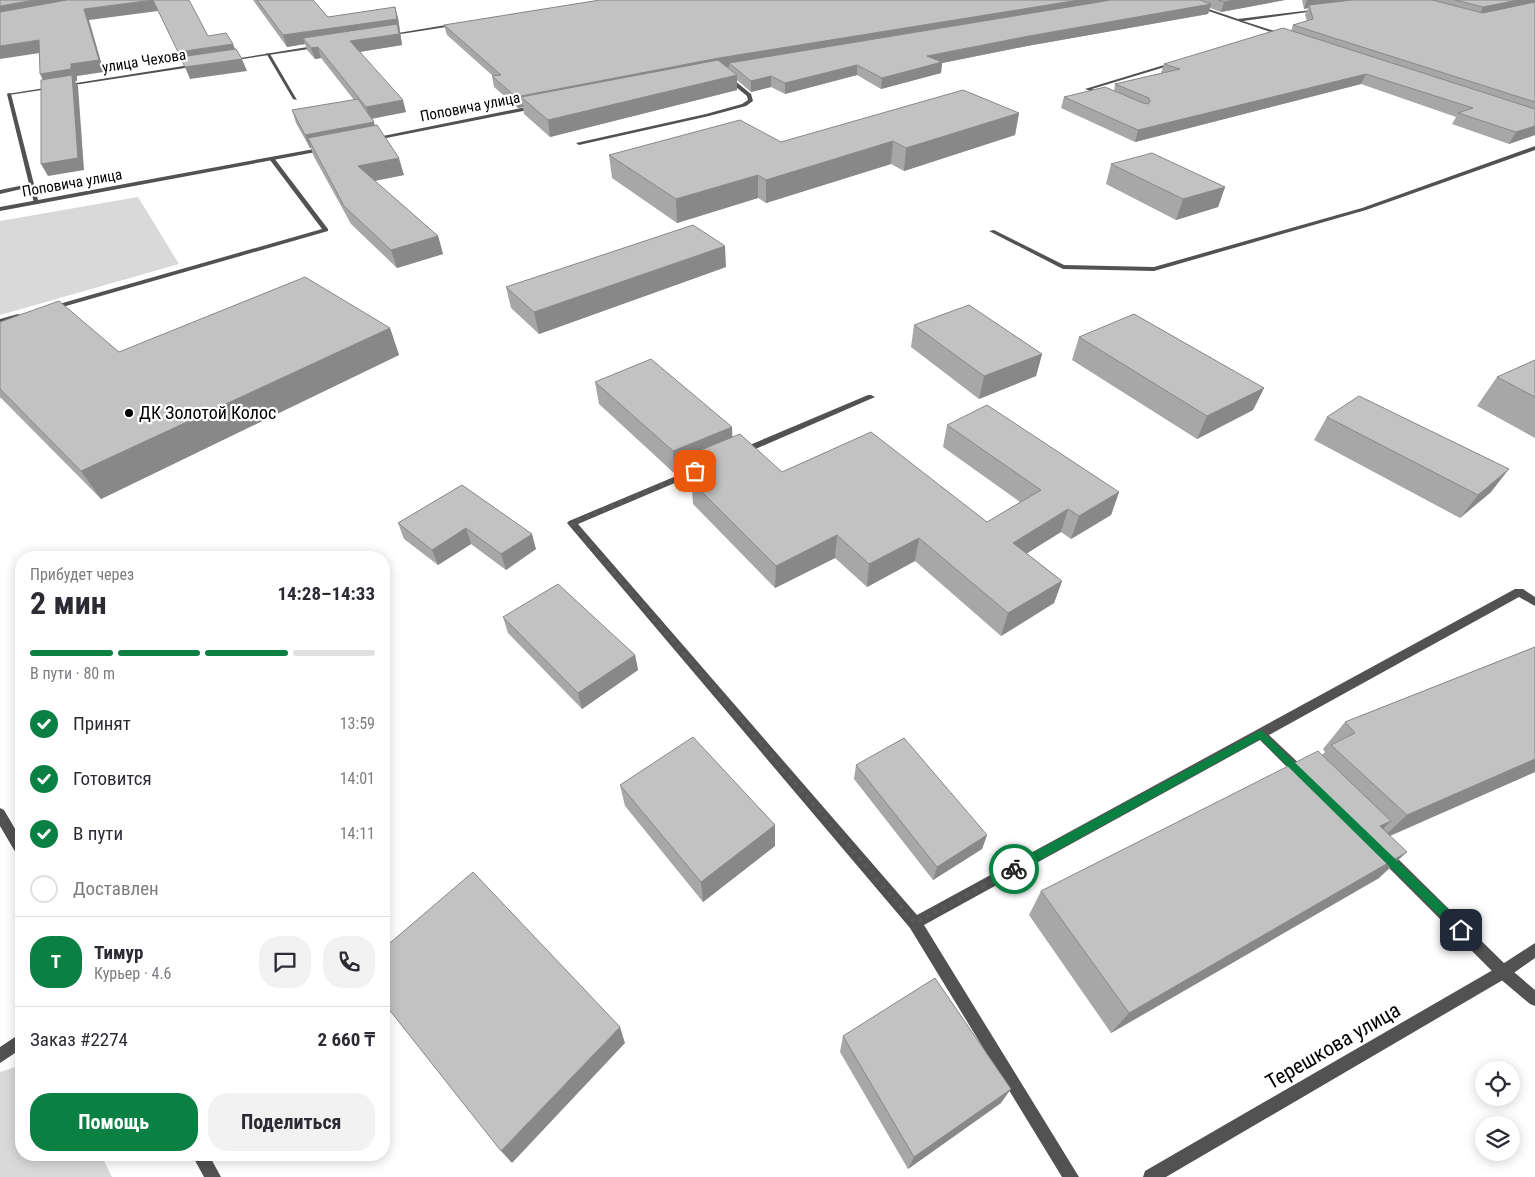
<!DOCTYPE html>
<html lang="ru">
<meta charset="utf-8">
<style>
:root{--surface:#fff;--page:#f2f2f3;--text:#2b2b33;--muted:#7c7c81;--line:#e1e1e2;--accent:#0b8043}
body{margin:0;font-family:"Roboto Condensed",sans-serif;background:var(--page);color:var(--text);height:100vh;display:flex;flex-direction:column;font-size:19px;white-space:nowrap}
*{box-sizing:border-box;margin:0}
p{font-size:16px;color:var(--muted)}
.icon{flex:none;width:28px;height:28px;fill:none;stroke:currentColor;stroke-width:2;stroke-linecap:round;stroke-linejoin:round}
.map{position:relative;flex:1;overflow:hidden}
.panel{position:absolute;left:15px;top:551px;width:375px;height:610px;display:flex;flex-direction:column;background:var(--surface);border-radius:20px;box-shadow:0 2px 12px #0003}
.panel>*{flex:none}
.buttons{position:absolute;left:1475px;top:1061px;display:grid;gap:10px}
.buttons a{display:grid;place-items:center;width:45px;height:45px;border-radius:50%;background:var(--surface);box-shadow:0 2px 12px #0003;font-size:25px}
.pin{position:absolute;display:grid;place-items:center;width:42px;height:42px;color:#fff;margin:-21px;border-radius:10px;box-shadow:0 2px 8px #0006}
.courier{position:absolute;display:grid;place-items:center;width:50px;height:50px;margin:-25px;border:4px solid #0b8043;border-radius:50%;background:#fff;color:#222;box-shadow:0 1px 6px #0007}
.head em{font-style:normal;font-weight:700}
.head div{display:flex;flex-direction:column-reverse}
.head{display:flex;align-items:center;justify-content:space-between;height:85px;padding:0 15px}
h1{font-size:32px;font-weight:700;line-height:38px}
.bar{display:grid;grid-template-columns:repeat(4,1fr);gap:8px 5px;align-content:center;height:60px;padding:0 15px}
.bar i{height:6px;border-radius:4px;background:var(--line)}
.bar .selected{background:var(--accent)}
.bar p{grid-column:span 4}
.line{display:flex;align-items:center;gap:12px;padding:0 15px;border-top:1px solid var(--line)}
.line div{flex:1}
.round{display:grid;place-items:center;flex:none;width:52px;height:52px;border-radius:20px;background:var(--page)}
ol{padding:0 15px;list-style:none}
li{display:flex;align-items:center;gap:15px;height:55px}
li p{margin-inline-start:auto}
li .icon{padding:5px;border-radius:50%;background:var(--accent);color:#fff;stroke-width:4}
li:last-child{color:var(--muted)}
li i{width:28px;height:28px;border:2px solid var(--line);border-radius:50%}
.primary-button{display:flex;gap:10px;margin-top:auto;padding:10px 15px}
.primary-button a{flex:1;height:58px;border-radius:20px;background:var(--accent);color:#fff;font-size:20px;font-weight:700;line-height:58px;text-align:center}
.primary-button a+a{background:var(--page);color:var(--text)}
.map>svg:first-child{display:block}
.green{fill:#d9d9d9}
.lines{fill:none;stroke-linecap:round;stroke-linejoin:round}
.service{fill:#525252;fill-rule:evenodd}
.minor{fill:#525252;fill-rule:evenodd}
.tertiary{fill:#525252;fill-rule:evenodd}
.wall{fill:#a7a7a7}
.shaded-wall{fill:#888}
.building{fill:#c2c2c2;stroke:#888}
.route{fill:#0b8043}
.done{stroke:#595959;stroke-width:5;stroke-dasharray:0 9}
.poi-dot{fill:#000;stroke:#fff;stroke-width:2}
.labels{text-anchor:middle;stroke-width:4.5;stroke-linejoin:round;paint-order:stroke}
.far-street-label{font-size:15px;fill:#000;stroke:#fff}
.poi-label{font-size:18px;fill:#000;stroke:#fff;text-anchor:start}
.near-street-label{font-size:21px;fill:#000;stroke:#fff}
</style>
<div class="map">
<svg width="1535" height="1177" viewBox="0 0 1535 1177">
<rect width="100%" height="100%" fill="#fff"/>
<path class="green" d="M138 197 179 264 0 315V221Z
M21 1065V1155H101L112 1177H0V1072Z"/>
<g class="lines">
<path class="service" d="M266 53 270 54 297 100 293 99Z
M1174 62 1178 63 1092 89 1105 94V96L1085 89Z
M725 76H729L751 94 753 101 746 106 709 116 579 145 576 143 706 114 742 104 748 100 747 96 725 78Z
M9 93 11 94 39 204 34 203 30 187 0 194V190L29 184 7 94Z
M1535 146V150L1366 210 1154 271 1063 269 989 231 994 230 1064 265 1154 267 1362 208Z
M270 158H274L328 229V231L52 310 45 308 322 229 270 160Z
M18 314 22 316 21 318 0 323V319Z
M868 395H871L875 397 744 454 741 455 737 452 738 450Z
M693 469 697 472 696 474 578 524 917 915 1515 589H1523L1535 597V606L1519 597 1269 735 1305 769 1307 773 1305 777 1301 778 1297 777 1260 740 924 925 1079 1177H1062L910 928 567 523 569 521Z
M1385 849 1390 851 1508 967 1535 990V1006L1530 1004 1498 977 1380 859 1379 855 1380 851Z
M21 1033V1049L0 1063V1047Z"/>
<path class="minor" d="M1176 0H1182L1238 19 1320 9 1322 10 1243 21 1284 34 1282 36Z
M458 23 459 25 388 36 386 35Z
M320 45 322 47 230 61 228 60Z
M196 64 198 66 9 95 7 94Z
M536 105 538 108 371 141 368 139Z
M325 147 328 149 327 150 0 211V207Z
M1535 943V958L1508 977 1166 1177H1143L1145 1171 1498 967Z"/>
<path class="tertiary" d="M0 808 4 810 21 839V857L17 855 0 826Z
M192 1155H209L221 1177H204Z"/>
</g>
<path class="wall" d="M253 0H313L328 17 395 7 398 18 402 45 359 52 406 112 371 119 404 175 375 181 438 236 443 254 397 268 351 224 313 155 311 148H310L296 123 292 110 354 100 321 58 315 59 307 50 305 44 287 47Z
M600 0H1285L1221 12 1210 8 1208 14 1027 46 942 63 941 73 881 89 857 75 785 94 771 87 751 92 737 80V90L550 137 524 114 523 107 518 108 494 87 492 76H493L447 35 444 25Z
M1302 0H1535V135L1509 144 1452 124 1456 117 1361 84 1135 142 1061 108 1064 97 1114 91 1115 84 1161 73 1164 64 1291 31 1293 25 1307 21 1305 15 1308 8 1304 9Z
M1019 113 1015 135 904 171 891 164 766 203 758 198 677 223 612 178 609 155 781 142Z
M1111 164 1225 187 1218 207 1176 220 1106 184Z
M726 267 539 334 511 308 506 287Z
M0 322 119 352 390 328 399 355 101 499 1 398H0Z
M914 325 1042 354 1036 376 979 399 911 347Z
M1079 337 1264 388 1253 410 1197 439 1072 360Z
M1535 360V438L1477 406 1497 377Z
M595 382 733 437 782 472 987 522 1020 502 943 447 947 425 1119 492 1111 515 1071 539 1061 532 1026 553 1062 581 1054 603 1001 636 915 561 867 587 835 558 775 588 693 504 692 489 683 481 682 471 675 474 599 404Z
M1327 417 1491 492 1460 518 1314 440Z
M462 485 536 549 506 570 471 544 438 565 404 539 398 523Z
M503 617 635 655 638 670 582 709 508 633Z
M1535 647V772L1390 836 1379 878 1111 1033 1029 915 1041 891 1322 755 1325 752 1323 749 1345 722Z
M856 765 987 835 982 849 933 880 854 779Z
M620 785 775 825V846L703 902 625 806Z
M843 1036 1001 1103 908 1169 840 1052Z"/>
<path class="shaded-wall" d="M35 0H103L0 18V6Z
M153 0 158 11 89 20 104 72 77 76V81H75L78 86 84 170 48 176 41 164 46 86 40 74 71 64 84 9Z
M1079 0H1135L729 63V67L719 69 521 97 523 107 518 108 516 97 719 58Z
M1235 0H1285L1221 12 1224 2Z
M1307 0H1376L1309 5 1308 8 1304 9Z
M1518 0H1535V4L1478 17 1483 7Z
M1211 4 1208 14 1027 46 942 63 941 73 881 89 882 78 927 56 1029 36Z
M395 7 398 18 402 45 353 53 303 38 305 44 287 47 283 35Z
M39 40 46 52 0 59V46Z
M233 44 238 56 180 57 183 64 178 52Z
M318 47 321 58 315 59 311 48Z
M242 59 247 71 190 79 185 67Z
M857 65V75L785 94V83Z
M1366 74 1361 84 1135 142 1138 130Z
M737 75V90L550 137 548 120Z
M771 76V87L751 92V81Z
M403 100 406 112 370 119 366 107Z
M1019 113 1015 135 904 171 906 148Z
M374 122 377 135 308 138 311 148H310L305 135Z
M1535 126V135L1509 144 1516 132Z
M893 141 891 164 766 203V180Z
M399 158 404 175 363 183 358 166Z
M758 175V198L677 223 676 199Z
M1225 187 1218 207 1176 220 1183 199Z
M438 236 443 254 397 268 391 250Z
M725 246 726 267 539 334 534 312Z
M390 328 399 355 101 499 81 471Z
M1042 354 1036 376 979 399 984 376Z
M1264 388 1253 410 1197 439 1207 416Z
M732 427 733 450 681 458 682 471 675 474 673 451Z
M1509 469 1491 492 1460 518 1478 495Z
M1119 492 1111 515 1071 539 1079 516Z
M1068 509 1061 532 1007 566 1013 543Z
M466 528 471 544 438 565 432 550Z
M532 534 536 549 506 570 501 554Z
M837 535 835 558 775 588 776 566Z
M919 538 915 561 867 587 869 564Z
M1062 581 1054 603 1001 636 1008 613Z
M635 655 638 670 582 709 578 693Z
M1535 759V772L1380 840 1407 815Z
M1391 821 1365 847 1380 826Z
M775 825V846L703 902 701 882Z
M987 835 982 849 933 880 937 867Z
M1407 852 1379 878 1111 1033 1129 1013Z
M620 1027 625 1043 512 1163 501 1151Z
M1011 1089 1001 1103 908 1169 914 1157Z"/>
<path class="building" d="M0 0H35L0 6Z
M67 0H153L84 9 99 60 71 64V69L40 74 39 40 0 46V12Z
M153 0H189L208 36 226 33 233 44 178 52Z
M257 0H313L328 17 395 7 397 19 283 35Z
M600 0H1079L719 58 516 97 492 76 501 75 444 25Z
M1111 0H1200L1211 4 1029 36 927 56 942 62 882 78 857 65 785 83 771 76 751 81 729 63Z
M1218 0H1235L1224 2Z
M1352 0H1432L1483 13 1535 2V102L1293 25 1313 19 1309 5Z
M1455 0H1518L1483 7Z
M397 24 399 34 350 41 403 100 366 107 318 47 311 48 303 38Z
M1283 28 1535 109V126L1516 132 1458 113 1473 108 1366 74 1138 130 1064 97 1105 87 1143 103 1148 104 1150 102 1149 98 1115 84 1180 69 1164 64Z
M236 49 242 59 185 67 180 57Z
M718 60 737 75 548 120 521 97Z
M72 75 78 158 41 164V80Z
M963 90 1019 113 906 148 893 141 766 180 758 175 676 199 609 155 740 120 781 142Z
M358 99 374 122 305 135 292 110Z
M377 125 399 158 358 166 438 236 391 250 344 206 308 138Z
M1152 153 1225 187 1183 199 1111 164Z
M693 225 725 246 534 312 506 287Z
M305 277 390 328 81 471 0 389V322L59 301 119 352Z
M969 305 1042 354 984 376 914 325Z
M1134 314 1264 388 1207 416 1079 337Z
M651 359 732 427 673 451 595 382Z
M1535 360V397L1497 377Z
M1359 396 1509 469 1478 495 1327 417Z
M987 405 1119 492 1079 516 1068 509 1013 543 1062 581 1008 613 919 538 869 564 837 535 776 566 691 481 702 477 681 458 740 434 782 472 871 432 987 522 1041 490 947 425Z
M462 485 532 534 501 554 466 528 432 550 398 523Z
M558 584 635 655 578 693 503 617Z
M1535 647V759L1407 815 1331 745 1355 733 1345 722Z
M693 737 775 825 701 882 620 785Z
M904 738 987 835 937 867 856 765Z
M1318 751 1391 821 1380 826 1407 852 1129 1013 1041 891Z
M473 872 620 1027 501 1151 384 1003V948Z
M935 978 1011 1089 914 1157 843 1036Z"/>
<path class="route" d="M1261 730 1465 926 1466 930 1465 933 1461 935 1457 933 1260 739 1018 872H1010L1009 869 1010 865Z"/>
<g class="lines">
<path class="done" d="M695 471 572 523 915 923 1014 869"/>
</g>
<circle class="poi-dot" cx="129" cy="413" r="5"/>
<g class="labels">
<g class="far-street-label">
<text transform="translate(144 61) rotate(-9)" y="5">улица Чехова</text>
<text transform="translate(470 107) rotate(-11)" y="5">Поповича улица</text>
<text transform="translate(72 183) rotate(-10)" y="5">Поповича улица</text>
</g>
<g class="poi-label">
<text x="139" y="419">ДК Золотой Колос</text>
</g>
<g class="near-street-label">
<text transform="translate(1333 1046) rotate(-30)" y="7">Терешкова улица</text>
</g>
</g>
</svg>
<div class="buttons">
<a><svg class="icon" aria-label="locate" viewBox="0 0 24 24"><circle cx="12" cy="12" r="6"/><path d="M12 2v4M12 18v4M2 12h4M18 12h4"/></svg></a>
<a><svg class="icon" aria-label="layers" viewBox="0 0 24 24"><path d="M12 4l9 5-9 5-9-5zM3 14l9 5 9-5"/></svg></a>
</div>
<div class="pin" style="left:695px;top:471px;background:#ea580c"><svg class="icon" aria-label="bag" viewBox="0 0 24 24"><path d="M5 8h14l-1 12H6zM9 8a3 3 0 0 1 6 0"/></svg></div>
<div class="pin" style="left:1461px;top:930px;background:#1f2937"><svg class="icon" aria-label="home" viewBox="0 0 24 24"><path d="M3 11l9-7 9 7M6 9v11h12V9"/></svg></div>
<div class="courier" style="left:1014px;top:869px"><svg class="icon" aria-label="bike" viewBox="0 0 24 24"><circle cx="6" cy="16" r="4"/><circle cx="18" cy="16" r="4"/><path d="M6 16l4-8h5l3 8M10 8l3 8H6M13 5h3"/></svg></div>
<section class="panel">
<div class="head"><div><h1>2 мин</h1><p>Прибудет через</p></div><em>14:28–14:33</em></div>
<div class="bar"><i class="selected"></i><i class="selected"></i><i class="selected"></i><i></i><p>В пути · 80 m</p></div>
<ol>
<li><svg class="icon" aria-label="check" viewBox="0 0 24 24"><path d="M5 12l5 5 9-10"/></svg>Принят<p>13:59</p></li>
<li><svg class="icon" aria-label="check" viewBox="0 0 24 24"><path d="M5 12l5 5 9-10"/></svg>Готовится<p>14:01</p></li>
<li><svg class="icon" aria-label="check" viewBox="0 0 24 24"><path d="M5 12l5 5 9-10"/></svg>В пути<p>14:11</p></li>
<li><i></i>Доставлен</li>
</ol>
<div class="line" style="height:90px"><b class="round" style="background:var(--accent);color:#fff">Т</b><div><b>Тимур</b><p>Курьер · 4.6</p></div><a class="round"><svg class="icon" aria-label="chat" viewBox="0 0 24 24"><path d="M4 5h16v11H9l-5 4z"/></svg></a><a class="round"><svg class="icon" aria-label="phone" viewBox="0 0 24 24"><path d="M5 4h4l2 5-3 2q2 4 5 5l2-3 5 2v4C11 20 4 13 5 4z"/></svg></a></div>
<div class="line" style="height:65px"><div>Заказ #2274</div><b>2 660 ₸</b></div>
<div class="primary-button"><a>Помощь</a><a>Поделиться</a></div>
</section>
</div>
